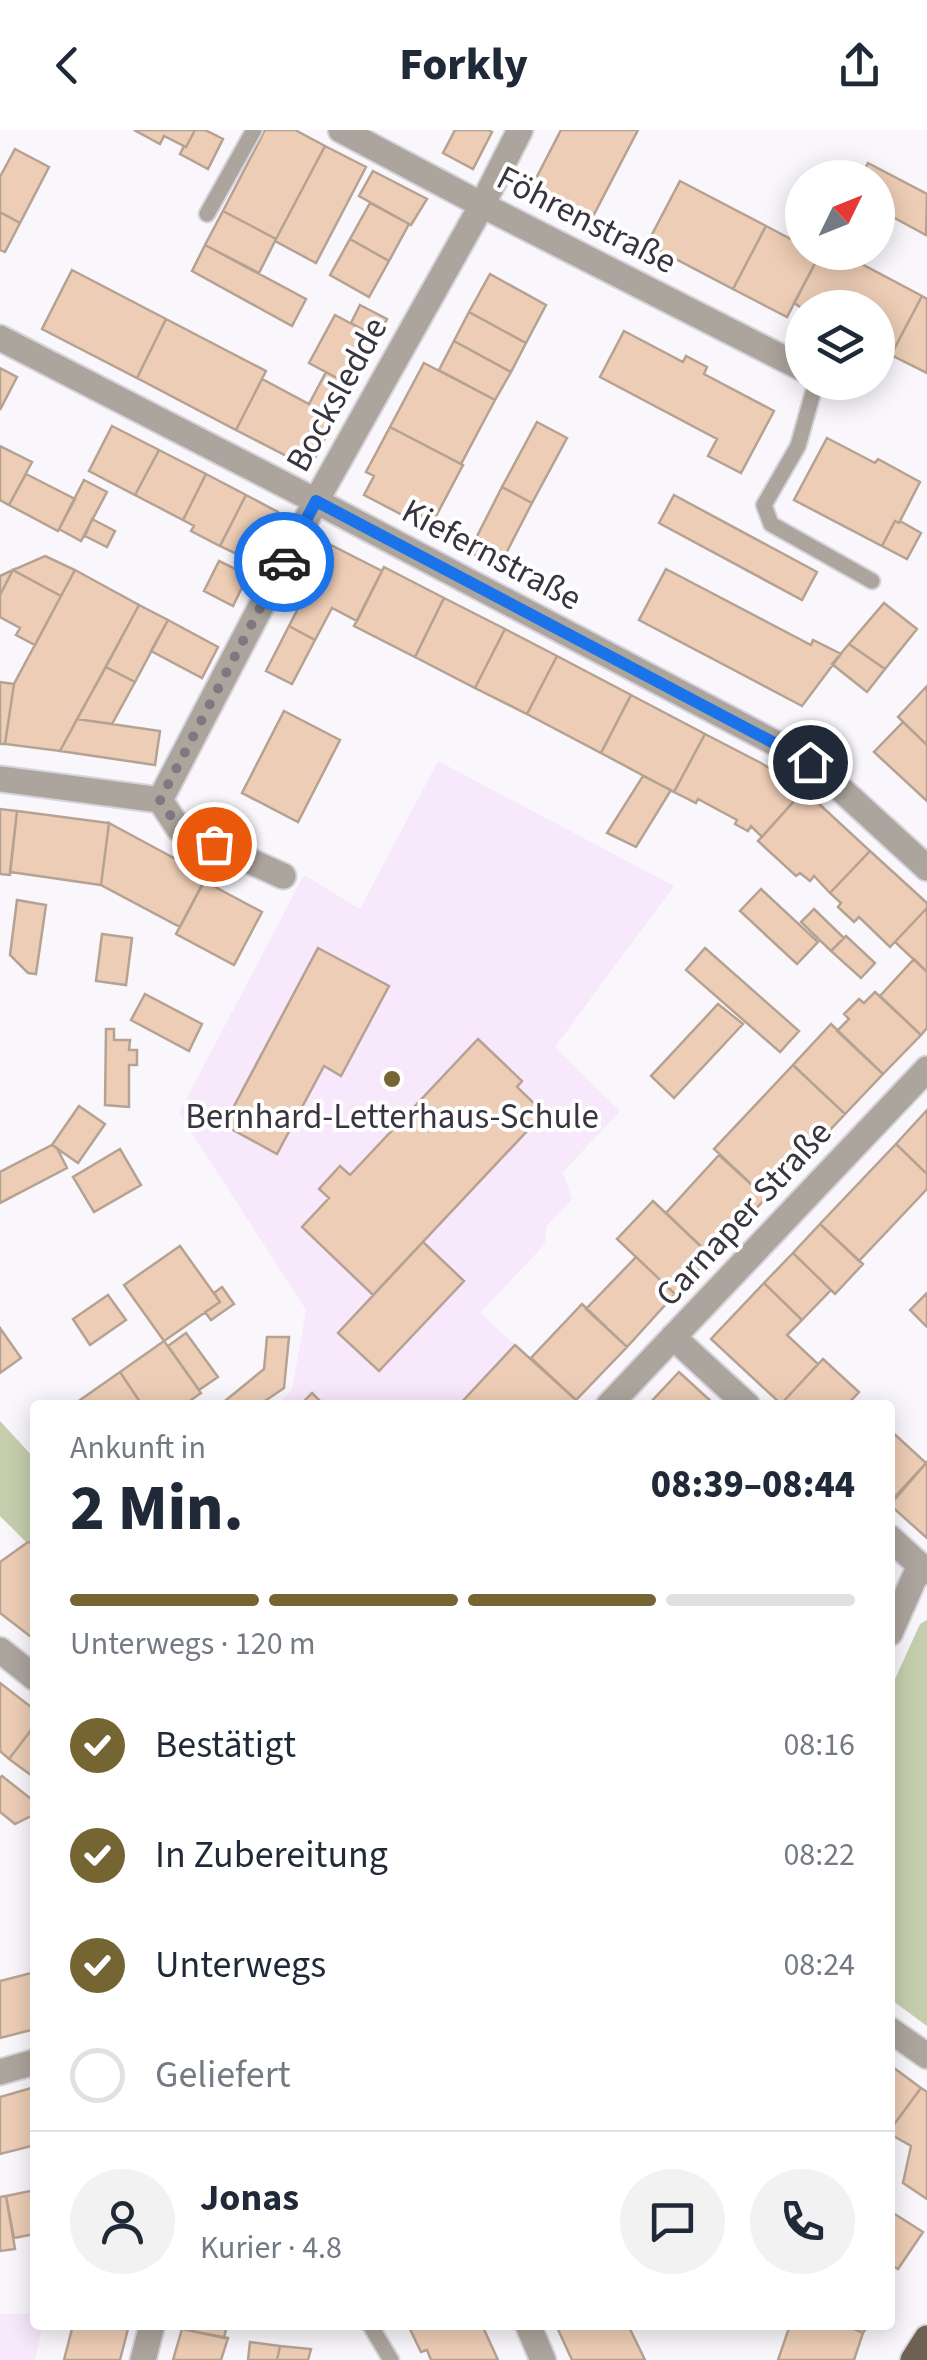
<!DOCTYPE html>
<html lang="de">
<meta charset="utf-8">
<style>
:root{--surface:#fff;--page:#f2f2f3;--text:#1f2937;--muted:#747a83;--line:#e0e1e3;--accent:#746533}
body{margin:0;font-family:"Source Sans 3",sans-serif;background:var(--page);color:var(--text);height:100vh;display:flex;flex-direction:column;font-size:38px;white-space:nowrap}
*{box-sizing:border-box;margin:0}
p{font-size:32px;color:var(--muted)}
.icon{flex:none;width:55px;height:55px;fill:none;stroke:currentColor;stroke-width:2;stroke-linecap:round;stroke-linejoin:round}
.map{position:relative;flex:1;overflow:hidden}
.details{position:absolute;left:30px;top:1270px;width:865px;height:930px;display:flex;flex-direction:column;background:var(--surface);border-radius:10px;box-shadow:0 5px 25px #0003}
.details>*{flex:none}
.needle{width:65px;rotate:47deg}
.controls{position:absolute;left:785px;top:30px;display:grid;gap:20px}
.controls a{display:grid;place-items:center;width:110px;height:110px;border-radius:50%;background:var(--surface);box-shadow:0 5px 25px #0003;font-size:50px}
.pin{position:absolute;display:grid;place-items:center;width:85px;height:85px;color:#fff;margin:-42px;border:5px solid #fff;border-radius:50%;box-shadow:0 2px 10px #0007}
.courier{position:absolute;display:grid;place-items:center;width:100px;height:100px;margin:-50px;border:8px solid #1a73e8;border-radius:50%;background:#fff;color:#222;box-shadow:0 2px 12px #0007}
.headline em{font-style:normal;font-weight:800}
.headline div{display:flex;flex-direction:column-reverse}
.headline{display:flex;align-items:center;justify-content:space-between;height:170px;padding:0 40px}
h1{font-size:65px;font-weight:800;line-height:75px}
.bar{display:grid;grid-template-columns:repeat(4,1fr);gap:15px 10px;align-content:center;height:120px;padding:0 40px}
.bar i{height:12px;border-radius:8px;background:var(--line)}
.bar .current{background:var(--accent)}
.bar p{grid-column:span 4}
.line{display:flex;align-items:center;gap:25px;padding:0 40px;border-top:2px solid var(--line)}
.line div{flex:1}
.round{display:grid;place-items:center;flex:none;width:105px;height:105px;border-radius:52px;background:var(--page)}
ol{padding:0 40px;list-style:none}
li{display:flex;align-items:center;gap:30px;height:110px}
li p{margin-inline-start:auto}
li .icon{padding:10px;border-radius:50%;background:var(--accent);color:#fff;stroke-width:4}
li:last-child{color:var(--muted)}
li i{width:55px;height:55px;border:5px solid var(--line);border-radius:50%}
header{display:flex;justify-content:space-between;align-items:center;height:130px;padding:0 40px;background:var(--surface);font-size:45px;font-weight:800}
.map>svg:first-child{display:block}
.education{fill:#f7e8fb}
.green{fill:#c5ceac}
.building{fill:#edcdb5;stroke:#b6a292;stroke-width:2.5}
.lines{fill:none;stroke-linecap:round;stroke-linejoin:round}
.service-casing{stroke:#d6d4da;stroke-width:19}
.minor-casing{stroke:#d6d4da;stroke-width:29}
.primary-casing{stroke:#d6d4da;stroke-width:29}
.service{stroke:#aca59d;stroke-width:15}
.minor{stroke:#aca59d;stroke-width:25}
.primary{stroke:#6e6152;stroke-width:25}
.done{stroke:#7c7980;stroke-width:10;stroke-dasharray:0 18}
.route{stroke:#1a73e8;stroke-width:12}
.poi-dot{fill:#746533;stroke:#fff;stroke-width:4}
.labels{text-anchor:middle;stroke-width:8;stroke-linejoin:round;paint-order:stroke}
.street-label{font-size:35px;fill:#39353e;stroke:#fff}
.poi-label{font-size:35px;fill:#39353e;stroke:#fff}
</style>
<header><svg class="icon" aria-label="back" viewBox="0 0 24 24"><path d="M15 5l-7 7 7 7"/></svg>Forkly<svg class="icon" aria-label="share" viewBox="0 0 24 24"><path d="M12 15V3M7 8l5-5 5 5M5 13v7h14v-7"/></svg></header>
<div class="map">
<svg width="927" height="2230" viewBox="0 0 927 2230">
<rect width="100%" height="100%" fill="#f9f7fc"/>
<path class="education" d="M438 631 674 756 555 917 620 981 563 1042 572 1069 546 1097 545 1114 480 1183 576 1270 571 1275H277L292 1260 306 1180 179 983 304 745 360 779Z
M0 2184H35V2195H43L35 2230H0Z"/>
<path class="green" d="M0 1291 35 1329V1413L26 1412 0 1386Z
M927 1490V1896L890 1869V1560L920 1494Z"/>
<path class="building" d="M134 0H195L186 17 164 6 160 14Z
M195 0H205L223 9 208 39 180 24 184 16 186 17Z
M265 0H295L325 16 276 109 223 81Z
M455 0H488L492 2 473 39 443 23Z
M561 0H638L590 92 530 60Z
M325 16 366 37 316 133 275 111Z
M15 19 49 37 20 93 0 82V47Z
M868 33 927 64 926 105 878 79V48H860Z
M373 41 427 69 411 95 359 66Z
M680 51 766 96 733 159 647 114Z
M370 73 409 94 389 131 350 109Z
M223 81 276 109 259 143 205 115Z
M0 82 20 93 5 122 0 120Z
M766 96 802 115V122L820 124 787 187 733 159Z
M350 109 389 131 369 167 330 145Z
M205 115 306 169 292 196 192 141Z
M821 122H839L922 166 891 225 878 218V178H802L794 173Z
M72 140 166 189 137 248 42 199Z
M490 144 546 175 526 213 469 182Z
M922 166 927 169V243L891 225Z
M360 175 387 189 378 208 351 193Z
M469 182 526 213 511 242 454 211Z
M335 185 378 208 352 256 309 233Z
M166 189 266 241 236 300 137 248Z
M624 201 683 232 686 226 707 237 704 244 774 281 741 343 708 326 717 309 600 247Z
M454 211 511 242 495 270 439 240Z
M424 233 495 270 461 334 390 297Z
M0 238 17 247 0 280Z
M326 242 352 256 315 328 300 333 236 300 262 249 309 274Z
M537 292 567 308 532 373 502 357Z
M112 296 159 320 135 365 89 341Z
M390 297 463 335 433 392 415 383 412 390 364 365 374 346 366 342Z
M827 308 875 333 878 329 920 352 899 393 895 391 882 416 794 370Z
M0 316 32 332 9 375 0 370Z
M159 320 206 344 183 390 135 365Z
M26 344 75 369 58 401 9 375Z
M206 344 246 365 220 416 191 401 194 396 183 390Z
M84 350 107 362 81 411 59 399Z
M502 357 532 373 499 437 469 422Z
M246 365 278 382 282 393 262 431 251 425 249 430 220 416Z
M674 365 817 442 802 470 659 393Z
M92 389 115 401 107 417 85 406Z
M895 391 899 393 900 391 921 403 907 429 882 416Z
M331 415 382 441 357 491 332 478 315 510 289 496Z
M45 426 75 440 61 466 13 440Z
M219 431 248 445 233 476 204 461Z
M384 437 444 468 415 527 354 496Z
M666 439 811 515 813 510 841 524 802 576 639 490Z
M13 440 0 465V446Z
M13 440 61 466 35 515 16 505 20 498 0 487V465Z
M75 440 139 475 60 621 5 614 14 554Z
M444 468 505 499 475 558 415 527Z
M884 473 917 499 885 539 849 514Z
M139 475 168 490 135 552 106 537Z
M168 490 218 517 202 548 151 521Z
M289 496 315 510 292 554 266 541Z
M505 499 557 526 527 584 475 558Z
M849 514 885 539 867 562 832 534Z
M557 526 631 565 601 623 527 584Z
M106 537 135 552 112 594 77 589Z
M0 552 14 554 5 614H0Z
M927 556V615L898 587Z
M631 565 705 604 674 662 601 623Z
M284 581 340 610 298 692 242 663Z
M77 589 160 601 155 635 60 621Z
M903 592 927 615V671L874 622Z
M705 604 761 633 804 660 762 707 751 696 748 701 735 694 737 690 698 669 696 673 674 662Z
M643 646 671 660 636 717 607 703Z
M804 660 870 721 830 763 814 746 810 751 800 743 796 746 758 711Z
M0 679 17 681 10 745 0 744Z
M17 681 109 693 101 755 10 742Z
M109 693 207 746 180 797 101 755Z
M870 721 927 773V778L890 817 859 787 854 792 838 777 841 773 830 763Z
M204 751 262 782 234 835 176 804Z
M761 759 818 812 797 834 740 781Z
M17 770 46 775 36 844 28 843 10 825Z
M927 778V842L895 812Z
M814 779 844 808 831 821 801 792Z
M102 804 132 808 126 855 96 851Z
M846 806 875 833 861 848 831 821Z
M318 818 389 856 341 946 324 936 277 1024 224 995Z
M705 818 799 901 780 922 686 840Z
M914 829 927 842V898L921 905 880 866Z
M875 862 921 905 883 944 837 901 849 889 844 884 859 869 864 873Z
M145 864 202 894 189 921 131 890Z
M718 874 743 894 674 968 651 946Z
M831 894 883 944 845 984 793 935Z
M106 899H114V910H130L129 920H137V935H129V977L105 975Z
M478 909 522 951 517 957 544 983 373 1165 302 1097 329 1068 319 1059 340 1036 350 1045Z
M793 935 845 984 766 1068 714 1019Z
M79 976 105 994 78 1033 52 1015Z
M927 980V1044L896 1014Z
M896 1014 927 1044V1059L859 1131 820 1094Z
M52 1015 57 1018 67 1038 0 1073V1042Z
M120 1019 141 1055 94 1082 73 1047Z
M719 1025 766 1068 711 1126 666 1083Z
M653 1071 711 1126 675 1164 617 1109Z
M820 1094 863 1134 835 1164 793 1123Z
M423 1112 464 1151 379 1241 338 1203Z
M180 1116 220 1172 164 1211 124 1155Z
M793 1123 831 1160 802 1190 764 1153Z
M636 1127 675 1164 627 1217 586 1179Z
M764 1153 802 1190 787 1205 818 1234 781 1274 711 1209Z
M222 1157 234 1174 211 1190 205 1182 220 1172 214 1163Z
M927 1163V1197L910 1180Z
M108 1165 126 1190 90 1215 73 1189Z
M582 1174 627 1217 576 1270 531 1228Z
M0 1198 21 1228 0 1243Z
M186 1203 218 1247 199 1260 168 1216Z
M267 1207H289L284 1258 259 1275H220L264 1239Z
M164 1211 201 1263 184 1275H142L120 1242Z
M515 1215 576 1270 571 1275H459Z
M823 1229 859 1262 847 1275 781 1274Z
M120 1242 142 1275H73Z
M679 1242 715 1275H648Z
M312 1263 324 1275H300Z
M890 1300 926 1333 890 1372Z
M927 1332V1408L890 1375Z
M28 1412 35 1414V1510L0 1483V1432Z
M0 1553 35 1580V1595L9 1629 0 1621Z
M35 1595V1648L9 1629Z
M2 1646 35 1672V1684L15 1694 0 1682V1648Z
M35 1842V1899L0 1908V1851Z
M890 1935 921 1958 890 2000Z
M35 1957V2015L0 2024V1967Z
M921 1958 927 1962V2069L903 2053 911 2016 890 2004V2000Z
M35 2060V2104L14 2108 6 2066Z
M6 2066 15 2119 0 2121V2067Z
M890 2081 923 2102 898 2139 890 2134Z
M73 2195H129L120 2230H64Z
M182 2195H227L224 2208 182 2199Z
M408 2195H482L498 2230H431L427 2220 421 2222Z
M556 2195H628L645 2230H572Z
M790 2195H845L863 2203 854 2230H778Z
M845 2195H868L863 2203Z
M182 2199 228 2208 221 2230H173Z
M250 2212 280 2216 277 2230H248Z
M280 2216 311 2219 308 2230H277Z"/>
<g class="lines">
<defs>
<path id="service" d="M207 84 254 0
M816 252 798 316 764 375 771 394 872 451
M370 2195 391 2230"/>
<path id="minor" d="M341 0 482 75 802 238
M0 208 316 371 811 632 927 738
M0 649 160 670 179 699 283 746
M160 670 316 371 482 75 520 0
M673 1207 747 1275
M609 1275 927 939
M890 1408 927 1442
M890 1503 920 1435
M0 1520 35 1548
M890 1900 927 1926
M0 1942 35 1932
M528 2195 543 2230
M143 2230 152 2195"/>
<path id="primary" d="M913 2230 927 2208"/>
</defs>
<use href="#service" class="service-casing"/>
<use href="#minor" class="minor-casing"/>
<use href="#primary" class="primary-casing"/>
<use href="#service" class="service"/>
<use href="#minor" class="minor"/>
<use href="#primary" class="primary"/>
</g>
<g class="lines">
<path class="done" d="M214 714 179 698 160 670 284 432"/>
<path class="route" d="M284 432 316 371 810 632"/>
</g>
<circle class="poi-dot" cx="392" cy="949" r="10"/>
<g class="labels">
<g class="street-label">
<text transform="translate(587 89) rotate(27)" y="12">Föhrenstraße</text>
<text transform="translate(336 264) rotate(-61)" y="12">Bocksledde</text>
<text transform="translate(492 424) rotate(28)" y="12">Kiefernstraße</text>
<text transform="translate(743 1083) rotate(-47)" y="12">Carnaper Straße</text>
</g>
<g class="poi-label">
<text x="392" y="998">Bernhard-Letterhaus-Schule</text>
</g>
</g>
</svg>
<div class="controls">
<a><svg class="needle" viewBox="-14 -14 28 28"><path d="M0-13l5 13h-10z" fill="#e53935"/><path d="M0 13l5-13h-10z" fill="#747a83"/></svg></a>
<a><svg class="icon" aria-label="layers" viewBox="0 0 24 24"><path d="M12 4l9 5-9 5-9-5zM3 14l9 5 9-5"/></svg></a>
</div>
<div class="pin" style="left:214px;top:714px;background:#ea580c"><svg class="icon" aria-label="bag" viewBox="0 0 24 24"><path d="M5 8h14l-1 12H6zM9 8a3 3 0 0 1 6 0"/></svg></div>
<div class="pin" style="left:810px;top:632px;background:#1f2937"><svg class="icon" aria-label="home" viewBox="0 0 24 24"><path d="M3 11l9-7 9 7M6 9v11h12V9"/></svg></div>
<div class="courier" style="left:284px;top:432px"><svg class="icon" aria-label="car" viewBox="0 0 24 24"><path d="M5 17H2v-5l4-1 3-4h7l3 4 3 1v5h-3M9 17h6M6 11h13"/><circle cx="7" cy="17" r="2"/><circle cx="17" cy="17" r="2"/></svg></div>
<section class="details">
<div class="headline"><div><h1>2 Min.</h1><p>Ankunft in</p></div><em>08:39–08:44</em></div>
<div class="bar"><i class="current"></i><i class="current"></i><i class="current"></i><i></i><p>Unterwegs · 120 m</p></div>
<ol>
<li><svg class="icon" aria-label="check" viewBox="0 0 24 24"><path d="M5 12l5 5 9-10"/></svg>Bestätigt<p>08:16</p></li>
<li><svg class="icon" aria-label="check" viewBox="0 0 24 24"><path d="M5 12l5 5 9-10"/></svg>In Zubereitung<p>08:22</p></li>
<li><svg class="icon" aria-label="check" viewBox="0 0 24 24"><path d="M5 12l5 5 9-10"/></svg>Unterwegs<p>08:24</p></li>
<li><i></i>Geliefert</li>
</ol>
<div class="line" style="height:180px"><a class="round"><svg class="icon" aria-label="person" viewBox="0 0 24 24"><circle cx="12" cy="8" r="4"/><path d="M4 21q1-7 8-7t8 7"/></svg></a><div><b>Jonas</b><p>Kurier · 4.8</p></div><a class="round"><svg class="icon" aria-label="chat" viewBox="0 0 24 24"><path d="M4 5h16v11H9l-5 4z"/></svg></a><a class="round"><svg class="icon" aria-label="phone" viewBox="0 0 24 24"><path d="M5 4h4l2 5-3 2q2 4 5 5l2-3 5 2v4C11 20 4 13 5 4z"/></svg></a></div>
</section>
</div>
